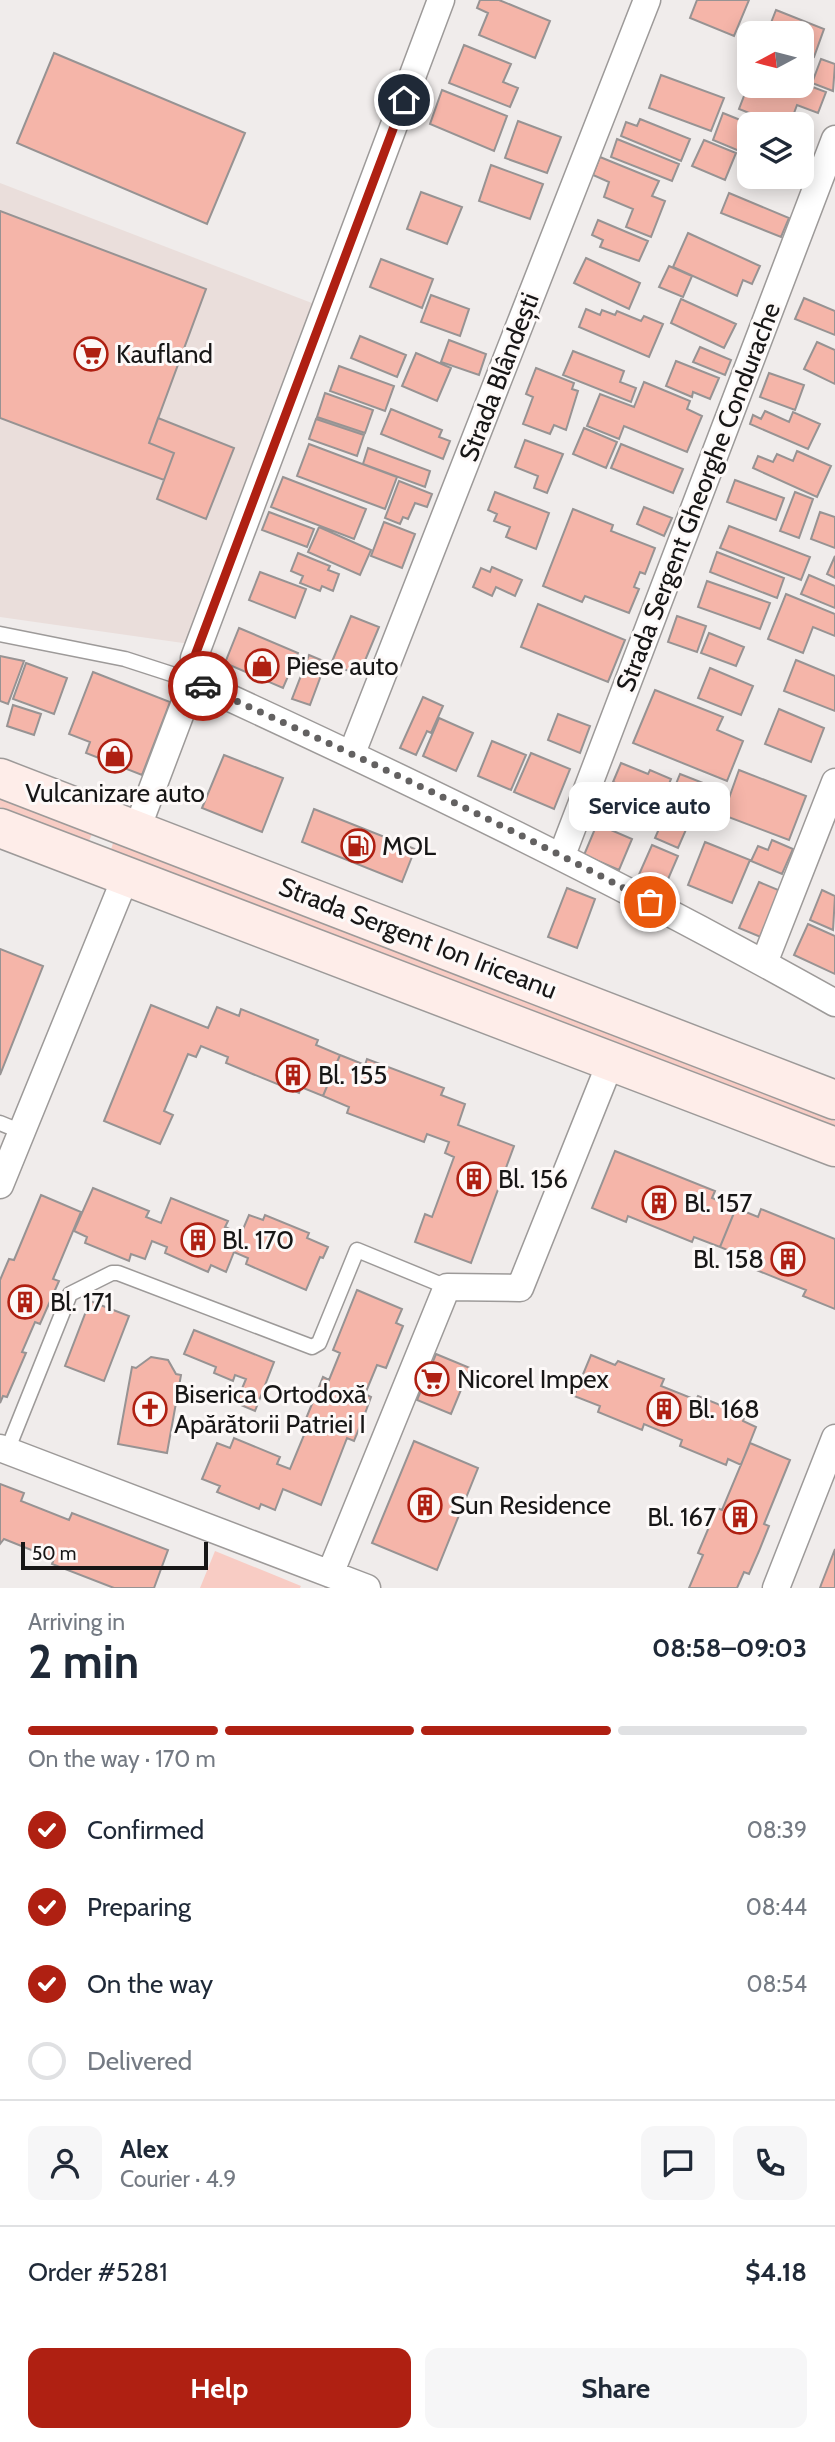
<!DOCTYPE html>
<meta charset="utf-8">
<style>
:root{--surface:#fff;--page:#f6f6f7;--text:#1f2937;--muted:#747a83;--line:#e0e1e3;--accent:#af2012}
body{margin:0;font-family:Cabin,sans-serif;background:var(--page);color:var(--text);height:100vh;display:flex;flex-direction:column;font-size:26px;white-space:nowrap}
*{box-sizing:border-box;margin:0}
p{font-size:23px;color:var(--muted)}
.icon{flex:none;width:38px;height:38px;fill:none;stroke:currentColor;stroke-width:2;stroke-linecap:round;stroke-linejoin:round}
.map{position:relative;height:1588px;overflow:hidden}
.sheet{display:flex;flex-direction:column;background:var(--surface);flex:1}
.sheet>*{flex:none}
.needle{width:46px;rotate:263deg}
.controls{position:absolute;left:737px;top:21px;display:grid;gap:14px}
.controls a{display:grid;place-items:center;width:77px;height:77px;border-radius:14px;background:var(--surface);box-shadow:0 4px 18px #0003;font-size:35px}
.scale{position:absolute;left:21px;bottom:18px;width:187px;box-sizing:border-box;padding-left:7px;border:4px solid #171616;border-top:0;font-size:19px;line-height:24px;white-space:nowrap;color:#171616;-webkit-text-stroke:5px #fdf9f8;paint-order:stroke}
.pin{position:absolute;display:grid;place-items:center;width:60px;height:60px;color:#fff;margin:-30px;border:4px solid #fff;border-radius:50%;box-shadow:0 2px 7px #0007}
.courier{position:absolute;display:grid;place-items:center;width:70px;height:70px;margin:-35px;border:5px solid #af2012;border-radius:50%;background:#fff;color:#222;box-shadow:0 2px 9px #0007}
.bubble{position:absolute;height:49px;border-radius:14px;background:var(--surface);box-shadow:0 4px 18px #0003;font-size:23px;font-weight:800;line-height:49px;text-align:center}
.overview em{font-style:normal;font-weight:800}
.overview div{display:flex;flex-direction:column-reverse}
.overview{display:flex;align-items:center;justify-content:space-between;height:119px;padding:0 28px}
h1{font-size:46px;font-weight:800;line-height:52px}
.bar{display:grid;grid-template-columns:repeat(4,1fr);gap:10px 7px;align-content:center;height:84px;padding:0 28px}
.bar i{height:9px;border-radius:5px;background:var(--line)}
.bar .selected{background:var(--accent)}
.bar p{grid-column:span 4}
.line{display:flex;align-items:center;gap:18px;padding:0 28px;border-top:2px solid var(--line)}
.line div{flex:1}
.round{display:grid;place-items:center;flex:none;width:74px;height:74px;border-radius:14px;background:var(--page)}
ol{padding:0 28px;list-style:none}
li{display:flex;align-items:center;gap:21px;height:77px}
li p{margin-inline-start:auto}
li .icon{padding:7px;border-radius:50%;background:var(--accent);color:#fff;stroke-width:4}
li:last-child{color:var(--muted)}
li i{width:38px;height:38px;border:4px solid var(--line);border-radius:50%}
.primary-button{display:flex;gap:14px;margin-top:auto;padding:14px 28px}
.primary-button a{flex:1;height:80px;border-radius:14px;background:var(--accent);color:#fff;font-size:28px;font-weight:800;line-height:80px;text-align:center}
.primary-button a+a{background:var(--page);color:var(--text)}
.map>svg:first-child{display:block}
.built{fill:#eadedb}
.green{fill:#f8ccc4}
.building{fill:#f5b5a9;stroke:#979393;stroke-width:2}
.lines{fill:none;stroke-linecap:round;stroke-linejoin:round}
.lane-casing{stroke:#9d9a99;stroke-width:17}
.street-casing{stroke:#9d9a99;stroke-width:29}
.secondary-casing{stroke:#9d9a99;stroke-width:41}
.lane{stroke:#fff;stroke-width:14}
.street{stroke:#fff;stroke-width:26}
.secondary{stroke:#feede9;stroke-width:38}
.done{stroke:#636161;stroke-width:7;stroke-dasharray:0 12.6}
.route{stroke:#af2012;stroke-width:9}
.labels{text-anchor:middle;stroke-width:6;stroke-linejoin:round;paint-order:stroke}
.poi-label{font-size:26px;fill:#171616;stroke:#fdf9f8;text-anchor:start}
.street-label{font-size:26px;fill:#171616;stroke:#fdf9f8}
</style>
<div class="map">
<svg width="835" height="1588" viewBox="0 0 835 1588">
<rect width="100%" height="100%" fill="#f0eceb"/>
<path class="built" d="M0 183 317 305 190 644 0 617Z"/>
<path class="green" d="M0 799 92 834 89 841 0 807Z
M113 843 835 1121V1129L111 850Z
M215 1551 301 1586 300 1588H200Z"/>
<path class="building" d="M480 0H499L550 21 535 58 479 35 488 13 477 8Z
M697 0H749L734 36 690 18Z
M776 10 824 29 814 57 802 53V33H767Z
M464 45 511 64 503 82 518 88 510 107 449 83Z
M54 53 245 133 207 224 17 143Z
M821 59 835 64 833 91 812 83Z
M661 75 724 98 711 131 649 108Z
M749 83 802 86V83L826 92 818 113 797 105 790 124H777L739 109Z
M442 90 507 116 494 151 430 124Z
M723 113 750 124 749 155 713 140Z
M640 119 690 139 681 161 621 136 626 122 637 126Z
M518 121 561 137 547 173 505 158Z
M617 139 679 164 672 181 611 157Z
M704 140 736 153 725 180 692 166Z
M600 157 659 181 652 196 665 201 651 237 626 227 633 209 604 197 609 182 593 175Z
M491 165 543 184 530 219 479 201Z
M421 192 462 207 447 244 407 229Z
M729 193 789 218 781 237 721 213Z
M0 211 206 289 149 443 174 453 164 480 0 418Z
M598 220 648 241 639 261 600 247 603 240 592 235Z
M688 233 760 266 752 284 743 280 737 296 673 267Z
M586 258 640 283 629 309 574 283Z
M381 259 433 279 422 308 370 287Z
M669 266 692 276 683 297 659 287Z
M431 295 469 309 460 336 421 322Z
M804 298 835 311V335L795 319Z
M681 299 736 324 724 348 671 323Z
M586 309 600 315 602 310 615 315 617 311 641 321 644 316 663 324 649 357 579 327Z
M360 336 406 355 397 377 351 358Z
M449 340 486 354 479 375 441 362Z
M817 342 835 350V384L804 369Z
M700 347 731 360 725 375 693 362Z
M573 351 624 371 620 382 636 388 631 402 563 375Z
M416 353 451 368 437 401 402 386Z
M676 361 719 378 710 399 693 392 692 397 666 386Z
M339 366 394 386 385 411 330 391Z
M536 368 574 383 572 389 578 391 566 430 554 425 550 434 523 424 533 397 526 394Z
M769 373 804 385 795 410 760 397Z
M644 382 690 401 687 409 702 416 687 452 624 426 619 439 587 426 600 394 634 407Z
M325 393 373 410 365 433 317 417Z
M391 409 442 430 439 437 450 441 443 459 381 434Z
M765 411 789 422 793 412 820 424 808 449 750 424 753 415 761 419Z
M158 418 234 448 206 519 157 499 174 453 149 443Z
M316 419 364 435 357 456 309 439Z
M584 428 617 442 606 468 573 454Z
M525 440 563 454 547 493 534 488 538 476 515 467Z
M309 444 397 477 385 509 297 476Z
M621 444 683 469 673 493 611 468Z
M368 448 430 471 425 487 363 464Z
M797 451 831 466 817 497 753 468 758 456 773 462 777 454 793 461Z
M283 477 366 509 354 539 271 507Z
M735 480 784 498 776 520 727 502Z
M399 481 432 494 427 507 415 503 408 519 403 517 400 524 385 518Z
M495 492 549 513 536 549 506 537 510 527 494 521 497 514 488 510Z
M795 492 813 499 799 538 780 531Z
M644 507 672 518 664 536 637 524Z
M573 509 613 525 611 531 655 548 645 574 640 572 634 587 639 589 629 613 585 596 582 602 543 586Z
M269 512 314 529 307 547 262 530Z
M820 512 835 517V548L811 539Z
M384 522 415 534 402 568 371 556Z
M729 526 810 557 801 580 720 548Z
M319 527 371 550 360 575 308 552Z
M717 552 784 578 777 598 710 572Z
M298 553 330 566 328 570 339 574 333 591 322 586 320 591 300 583 303 576 291 571Z
M835 556V578L827 574Z
M492 567 522 580 515 596 496 587 492 596 473 587 481 568 490 572Z
M260 572 306 589 295 618 249 600Z
M809 575 835 586V608L801 594Z
M707 581 770 603 760 629 698 607Z
M786 594 835 614V636L813 627 803 653 768 639Z
M538 604 625 640 608 682 521 647Z
M351 616 379 627 359 675 331 664Z
M677 616 706 626 697 652 668 642Z
M239 628 298 653 283 688 225 663Z
M709 633 744 647 736 666 701 653Z
M309 655 326 662 310 705 292 699Z
M0 656 24 661 8 704 0 701Z
M796 660 835 676V711L784 691Z
M26 663 67 678 54 714 13 699Z
M710 668 753 686 741 715 698 698Z
M93 672 170 702 142 775 86 753 90 742 69 734Z
M655 690 723 717 717 730 743 741 727 781 633 743Z
M423 697 443 706 431 733 427 731 416 755 400 748Z
M13 705 41 714 34 735 7 726Z
M779 709 824 728 811 762 765 744Z
M558 714 590 726 580 753 548 740Z
M439 718 473 733 456 771 423 756Z
M492 741 526 755 511 790 478 776Z
M531 753 570 769 554 809 514 792Z
M224 755 283 778 262 832 202 808Z
M621 763 648 774 650 770 671 779 662 801 613 782Z
M739 770 806 796 789 840 723 815Z
M680 774 716 788 708 808 672 794Z
M668 808 691 818 678 848 655 838Z
M314 809 415 849 402 882 302 842Z
M597 824 632 839 619 870 584 855Z
M772 840 793 849 782 874 751 861 758 846 768 850Z
M705 842 750 860 732 903 688 885Z
M652 845 678 856 663 891 637 879Z
M759 882 783 892 763 938 739 928Z
M567 888 595 899 577 948 548 937Z
M822 890 835 896 833 930 810 920Z
M808 924 835 936V974L794 955Z
M0 949 43 966 0 1075Z
M151 1005 208 1028 217 1007 239 1016 241 1009 318 1040 316 1045 340 1055 323 1096 301 1087 299 1093 226 1063 228 1057 201 1046 196 1057 188 1054 164 1111 173 1115 160 1144 104 1121Z
M340 1055 365 1065 367 1059 444 1088 441 1095 465 1104 458 1125 514 1146 471 1263 415 1242 425 1214 432 1217 454 1157 445 1153 449 1142 427 1134 424 1142 347 1113 349 1107 323 1096Z
M615 1151 715 1191 712 1198 736 1208 720 1247 694 1237 692 1242 628 1216 626 1222 592 1208Z
M93 1188 149 1211 146 1217 161 1223 171 1198 228 1221 225 1227 241 1234 249 1215 263 1220 265 1215 309 1233 307 1238 328 1247 323 1258 320 1257 306 1290 246 1264 248 1258 234 1252 226 1272 211 1265 208 1272 165 1253 167 1247 152 1241 145 1259 131 1254 129 1261 85 1243 87 1237 74 1231Z
M41 1195 81 1212 53 1279 59 1281 40 1324 35 1322 22 1352 26 1353 7 1397 3 1396 0 1403V1280L9 1259 14 1260Z
M736 1208 758 1217 761 1209 835 1239V1309L803 1296 806 1290 739 1263 742 1256 720 1247Z
M357 1290 402 1309 396 1323 403 1326 386 1368 377 1365 365 1394 371 1397 363 1419 354 1441 347 1438 321 1505 283 1489 275 1510 261 1504 259 1509 217 1492 220 1486 202 1479 217 1443 230 1448 234 1438 280 1457 277 1464 290 1469 309 1423 305 1421 323 1377 329 1380 340 1353 333 1350Z
M90 1301 129 1316 104 1381 65 1366Z
M194 1330 274 1362 255 1411 236 1403 246 1379 235 1375 233 1381 214 1373 216 1367 184 1354Z
M436 1354 470 1368 451 1414 417 1400Z
M591 1355 615 1365 618 1361 664 1379 661 1386 696 1400 698 1396 745 1415 743 1421 756 1427 741 1465 728 1459 726 1465 680 1446 682 1440 644 1424 642 1430 598 1412 600 1406 574 1396Z
M151 1357 168 1360 176 1374 181 1375 167 1453 118 1444 132 1367 136 1368Z
M414 1441 478 1468 437 1570 372 1543Z
M750 1443 790 1460 764 1524 769 1526 759 1551 749 1574 744 1572 737 1588H689L703 1555 698 1553 717 1508 722 1510Z
M0 1484 24 1493 21 1501 69 1520 72 1513 168 1550 154 1588H114L52 1564 54 1559 4 1539 0 1544Z
M835 1549V1588H820L821 1585Z"/>
<g class="lines">
<defs>
<path id="lane" d="M0 634 125 659 193 681
M0 1123 22 1132
M7 1451 70 1294 112 1273H118L312 1347 319 1343 357 1250 447 1287"/>
<path id="street" d="M193 681C411 781 626 885 835 1003
M352 753 647 0
M137 829 193 681 194 658 441 0
M562 855 835 139
M764 963 835 782
M0 1185 126 876
M0 1448 367 1588
M330 1574 447 1287 520 1288 611 1061
M776 1588 835 1438"/>
<path id="secondary" d="M0 778 835 1100
M0 828 835 1147"/>
</defs>
<use href="#lane" class="lane-casing"/>
<use href="#street" class="street-casing"/>
<use href="#secondary" class="secondary-casing"/>
<use href="#lane" class="lane"/>
<use href="#street" class="street"/>
<use href="#secondary" class="secondary"/>
</g>
<g class="lines">
<path class="done" d="M203 686C354 754 504 824 650 902"/>
<path class="route" d="M203 686 193 681 194 658 404 100"/>
</g>
<defs>
<symbol id="supermarket-ring" viewBox="-11 -11 22 22"><circle r="9.5" fill="#fdf9f8" stroke="#af2012" stroke-width="1.5"/><path d="M-6-5.5h2.5l.6 2H6L4.5 2H-2.5L-4.4-4H-6ZM-1.5 3.2a1.3 1.3 0 1 0 .1 0ZM3 3.2a1.3 1.3 0 1 0 .1 0Z" fill="#af2012"/></symbol>
<symbol id="shop-ring" viewBox="-11 -11 22 22"><circle r="9.5" fill="#fdf9f8" stroke="#af2012" stroke-width="1.5"/><path d="M-5-2.5h2.3a2.7 3.5 0 0 1 5.4 0H5L5.5 6h-11ZM-1.5-2.5h3a1.5 2.3 0 0 0-3 0Z" fill="#af2012"/></symbol>
<symbol id="fuel-ring" viewBox="-11 -11 22 22"><circle r="9.5" fill="#fdf9f8" stroke="#af2012" stroke-width="1.5"/><path d="M-5.5-6h7V0h2V4h1.3V-2.5L3-4.5l.8-.8L6-3V5H2.5V1h-1V6h-7ZM-4.2-4.7v3.2H.2V-4.7Z" fill="#af2012"/></symbol>
<symbol id="building-ring" viewBox="-11 -11 22 22"><circle r="9.5" fill="#fdf9f8" stroke="#af2012" stroke-width="1.5"/><path d="M-4-6H4V6H1V3H-1V6H-4ZM-2.5-4.3h1.7v1.8h-1.7ZM.8-4.3h1.7v1.8H.8ZM-2.5-1h1.7V.8h-1.7ZM.8-1h1.7V.8H.8Z" fill="#af2012"/></symbol>
<symbol id="church-ring" viewBox="-11 -11 22 22"><circle r="9.5" fill="#fdf9f8" stroke="#af2012" stroke-width="1.5"/><path d="M-1.2-6h2.4v3.5h3.3v2.4h-3.3V6h-2.4V-.1h-3.3v-2.4h3.3Z" fill="#af2012"/></symbol>
</defs>
<g fill-rule="evenodd">
<use href="#supermarket-ring" x="72" y="335" width="38" height="38"/>
<use href="#shop-ring" x="243" y="647" width="38" height="38"/>
<use href="#shop-ring" x="96" y="737" width="38" height="38"/>
<use href="#fuel-ring" x="339" y="827" width="38" height="38"/>
<use href="#building-ring" x="274" y="1056" width="38" height="38"/>
<use href="#building-ring" x="455" y="1160" width="38" height="38"/>
<use href="#building-ring" x="640" y="1184" width="38" height="38"/>
<use href="#building-ring" x="179" y="1221" width="38" height="38"/>
<use href="#building-ring" x="769" y="1240" width="38" height="38"/>
<use href="#building-ring" x="6" y="1283" width="38" height="38"/>
<use href="#supermarket-ring" x="413" y="1360" width="38" height="38"/>
<use href="#church-ring" x="131" y="1390" width="38" height="38"/>
<use href="#building-ring" x="645" y="1390" width="38" height="38"/>
<use href="#building-ring" x="406" y="1486" width="38" height="38"/>
<use href="#building-ring" x="721" y="1498" width="38" height="38"/>
</g>
<g class="labels">
<g class="poi-label">
<text x="116" y="363">Kaufland</text>
<text x="286" y="675">Piese auto</text>
<text x="115" y="802" text-anchor="middle">Vulcanizare auto</text>
<text x="382" y="855">MOL</text>
<text x="318" y="1084">Bl. 155</text>
<text x="498" y="1188">Bl. 156</text>
<text x="684" y="1212">Bl. 157</text>
<text x="222" y="1249">Bl. 170</text>
<text x="764" y="1268" text-anchor="end">Bl. 158</text>
<text x="50" y="1311">Bl. 171</text>
<text x="457" y="1388">Nicorel Impex</text>
<text x="174" y="1403">Biserica Ortodoxă<tspan x="174" dy="30">Apărătorii Patriei I</tspan></text>
<text x="688" y="1418">Bl. 168</text>
<text x="450" y="1514">Sun Residence</text>
<text x="716" y="1526" text-anchor="end">Bl. 167</text>
</g>
<g class="street-label">
<text transform="translate(499 377) rotate(-69)" y="9">Strada Blândești</text>
<text transform="translate(698 497) rotate(-69)" y="9">Strada Sergent Gheorghe Condurache</text>
<text transform="translate(418 938) rotate(21)" y="9">Strada Sergent Ion Iriceanu</text>
</g>
</g>
</svg>
<div class="controls">
<a><svg class="needle" viewBox="-14 -14 28 28"><path d="M0-13l5 13h-10z" fill="#e53935"/><path d="M0 13l5-13h-10z" fill="#747a83"/></svg></a>
<a><svg class="icon" aria-label="layers" viewBox="0 0 24 24"><path d="M12 4l9 5-9 5-9-5zM3 14l9 5 9-5"/></svg></a>
</div>
<div class="scale">50 m</div>
<div class="pin" style="left:650px;top:902px;background:#ea580c"><svg class="icon" aria-label="bag" viewBox="0 0 24 24"><path d="M5 8h14l-1 12H6zM9 8a3 3 0 0 1 6 0"/></svg></div>
<div class="pin" style="left:404px;top:100px;background:#1f2937"><svg class="icon" aria-label="home" viewBox="0 0 24 24"><path d="M3 11l9-7 9 7M6 9v11h12V9"/></svg></div>
<div class="courier" style="left:203px;top:686px"><svg class="icon" aria-label="car" viewBox="0 0 24 24"><path d="M5 17H2v-5l4-1 3-4h7l3 4 3 1v5h-3M9 17h6M6 11h13"/><circle cx="7" cy="17" r="2"/><circle cx="17" cy="17" r="2"/></svg></div>
<div class="bubble" style="left:569px;top:782px;width:161px">Service auto</div>
</div>
<section class="sheet">
<div class="overview"><div><h1>2 min</h1><p>Arriving in</p></div><em>08:58–09:03</em></div>
<div class="bar"><i class="selected"></i><i class="selected"></i><i class="selected"></i><i></i><p>On the way · 170 m</p></div>
<ol>
<li><svg class="icon" aria-label="check" viewBox="0 0 24 24"><path d="M5 12l5 5 9-10"/></svg>Confirmed<p>08:39</p></li>
<li><svg class="icon" aria-label="check" viewBox="0 0 24 24"><path d="M5 12l5 5 9-10"/></svg>Preparing<p>08:44</p></li>
<li><svg class="icon" aria-label="check" viewBox="0 0 24 24"><path d="M5 12l5 5 9-10"/></svg>On the way<p>08:54</p></li>
<li><i></i>Delivered</li>
</ol>
<div class="line" style="height:126px"><a class="round"><svg class="icon" aria-label="person" viewBox="0 0 24 24"><circle cx="12" cy="8" r="4"/><path d="M4 21q1-7 8-7t8 7"/></svg></a><div><b>Alex</b><p>Courier · 4.9</p></div><a class="round"><svg class="icon" aria-label="chat" viewBox="0 0 24 24"><path d="M4 5h16v11H9l-5 4z"/></svg></a><a class="round"><svg class="icon" aria-label="phone" viewBox="0 0 24 24"><path d="M5 4h4l2 5-3 2q2 4 5 5l2-3 5 2v4C11 20 4 13 5 4z"/></svg></a></div>
<div class="line" style="height:91px"><div>Order #5281</div><b>$4.18</b></div>
<div class="primary-button"><a>Help</a><a>Share</a></div>
</section>
